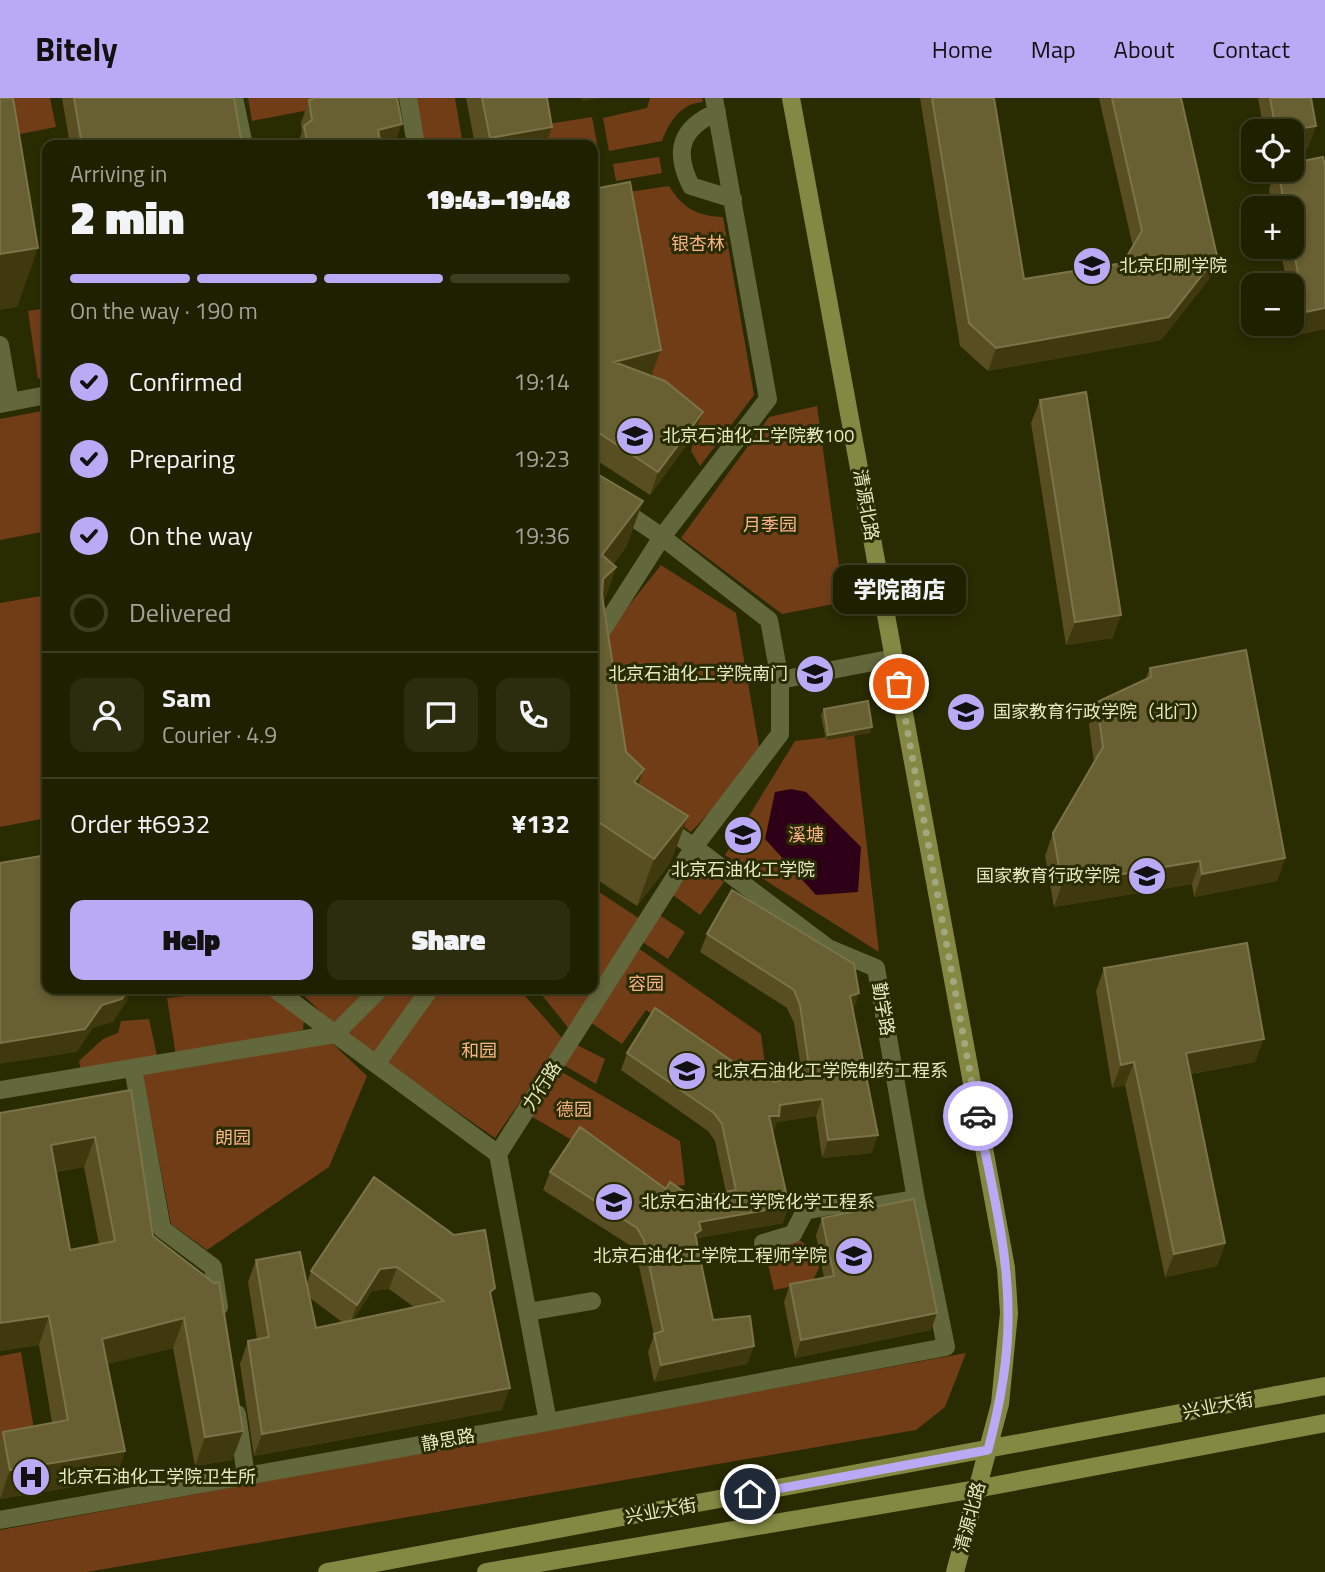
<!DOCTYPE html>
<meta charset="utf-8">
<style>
:root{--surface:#1f2000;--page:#2c2d0f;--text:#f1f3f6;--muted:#a1a399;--line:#3c3e22;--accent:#baaaf6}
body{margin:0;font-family:"Titillium Web","Noto Sans SC",sans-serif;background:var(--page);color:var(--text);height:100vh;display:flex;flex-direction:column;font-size:26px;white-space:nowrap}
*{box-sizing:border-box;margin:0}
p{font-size:23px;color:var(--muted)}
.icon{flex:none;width:38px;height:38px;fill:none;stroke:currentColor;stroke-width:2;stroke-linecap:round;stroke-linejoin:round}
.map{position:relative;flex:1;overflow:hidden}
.side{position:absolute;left:42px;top:42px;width:556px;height:854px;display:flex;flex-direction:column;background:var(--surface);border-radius:14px;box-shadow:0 4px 10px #0003,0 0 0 2px var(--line)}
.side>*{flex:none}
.controls{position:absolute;left:1241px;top:21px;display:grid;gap:14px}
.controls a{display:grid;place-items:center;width:63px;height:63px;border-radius:14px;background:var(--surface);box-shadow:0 4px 10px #0003,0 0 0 2px var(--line);font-size:35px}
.pin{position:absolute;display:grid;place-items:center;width:60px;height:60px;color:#fff;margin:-30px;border:4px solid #fff;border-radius:50%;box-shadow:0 2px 7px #0007}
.courier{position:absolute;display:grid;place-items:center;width:70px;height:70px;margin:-35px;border:5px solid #baaaf6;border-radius:50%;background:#fff;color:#222;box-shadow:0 2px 9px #0007}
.bubble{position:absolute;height:49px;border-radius:14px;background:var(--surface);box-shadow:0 4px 10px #0003,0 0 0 2px var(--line);font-size:23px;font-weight:800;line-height:49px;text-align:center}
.overview em{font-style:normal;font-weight:800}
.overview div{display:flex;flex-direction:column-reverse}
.overview{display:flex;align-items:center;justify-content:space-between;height:119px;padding:0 28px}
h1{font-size:46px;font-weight:800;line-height:52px}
.bar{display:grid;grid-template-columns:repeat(4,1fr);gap:10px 7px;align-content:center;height:84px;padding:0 28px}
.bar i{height:9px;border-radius:5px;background:var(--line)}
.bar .active{background:var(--accent)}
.bar p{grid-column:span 4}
.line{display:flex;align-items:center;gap:18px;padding:0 28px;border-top:2px solid var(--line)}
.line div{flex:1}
.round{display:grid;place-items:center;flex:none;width:74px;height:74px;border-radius:14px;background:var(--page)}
ol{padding:0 28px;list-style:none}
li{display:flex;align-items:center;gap:21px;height:77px}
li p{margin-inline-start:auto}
li .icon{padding:7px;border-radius:50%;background:var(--accent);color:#111;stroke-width:4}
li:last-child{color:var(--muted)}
li i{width:38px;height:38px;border:4px solid var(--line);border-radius:50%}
.cta{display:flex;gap:14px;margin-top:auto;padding:14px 28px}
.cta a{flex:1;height:80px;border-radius:14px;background:var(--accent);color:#111;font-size:28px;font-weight:800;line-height:80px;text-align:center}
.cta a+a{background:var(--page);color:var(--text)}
header{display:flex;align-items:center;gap:42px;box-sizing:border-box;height:98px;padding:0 35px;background:var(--accent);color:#111}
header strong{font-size:33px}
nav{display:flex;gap:38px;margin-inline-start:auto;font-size:24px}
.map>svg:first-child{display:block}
.green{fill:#713d17}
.water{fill:#2e0018}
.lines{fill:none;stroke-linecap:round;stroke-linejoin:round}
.street{stroke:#62673c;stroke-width:18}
.secondary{stroke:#838943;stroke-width:18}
.wall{fill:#594e21;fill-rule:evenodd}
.shaded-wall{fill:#3f390d}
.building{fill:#685f32;stroke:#7b7449;stroke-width:2;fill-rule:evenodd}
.done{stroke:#a3a77e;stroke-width:7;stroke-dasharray:0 12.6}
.route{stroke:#baaaf6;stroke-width:9}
.labels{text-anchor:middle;stroke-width:6;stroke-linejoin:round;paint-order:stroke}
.park-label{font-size:18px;fill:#f9b386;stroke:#292b00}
.poi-label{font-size:18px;fill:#e5eac2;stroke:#292b00;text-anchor:start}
.street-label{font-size:18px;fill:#e5eac2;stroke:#292b00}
</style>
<header>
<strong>Bitely</strong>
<nav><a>Home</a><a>Map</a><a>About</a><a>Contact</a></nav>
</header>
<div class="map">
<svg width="1325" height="1474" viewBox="0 0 1325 1474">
<rect width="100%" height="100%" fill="#292b00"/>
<path class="green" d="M0 0H50L56 29 0 40Z
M248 0H373L252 23Z
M414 0H455L463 47H422Z
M650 0H702L703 4C681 5 669 24 662 43L609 53 603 20 647 10Z
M592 19 599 56 593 57V47H541L548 26Z
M659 59 662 75 616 83 613 66Z
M669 88C683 110 696 118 723 119L754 297 700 368 691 353 696 335 657 306 633 152 629 94Z
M47 210V279L38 281 28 213Z
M817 308 844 504 782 516 681 440 769 319Z
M47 312V433L0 442V321Z
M661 467 736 515 761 660 691 734 626 685 604 539Z
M47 497V720L0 729V505Z
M854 636 879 854 725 757 795 643Z
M697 764 724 784 700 817 673 797Z
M593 790 640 821 570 932 537 891H593Z
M658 816 685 834 668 861 641 843Z
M638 850 761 936 765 967 730 972 646 912 622 946 587 922Z
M247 891H268L304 920 303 932 176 958 167 900Z
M297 891H369L334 927Z
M380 891H430L376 966 335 936Z
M439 891H519L563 941 495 1040 387 965Z
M149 921 158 962 82 976 79 963 103 941 118 935 121 923Z
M332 945 367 978 329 1069 207 1152 171 1126 143 977Z
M573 945 605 961 596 986 562 966Z
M555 970 680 1043 685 1087 656 1091 529 1017Z
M799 1142 814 1152 819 1170 812 1184 774 1192 764 1149Z
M21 1254 35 1337 0 1343V1258Z
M966 1255 945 1309 916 1332 87 1474H0V1432Z"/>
<path class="water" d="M791 691 806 694 861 749 858 794 816 797 765 741 775 694Z"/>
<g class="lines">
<path class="street" d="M234 0 244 47
M408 0 416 47
M717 14C681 30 673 52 691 88L733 101
M0 247 10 304
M0 306 47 297
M593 392 662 439 768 301 714 0
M662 439 769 522 780 582V636L694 749 620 699 596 542Z
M780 582 894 560
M380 891 335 936 498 1056 694 749 828 850 876 870 916 1101 849 1112 834 1107 805 1113 793 1136 763 1145
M376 966 430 891
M133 970 162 1131 213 1169 219 1209
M0 992 335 936 275 891
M498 1056 548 1324
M528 1214 592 1203
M237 1316 246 1378
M0 1422 548 1324 946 1249 916 1101"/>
<path class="secondary" d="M791 0 1006 1170 1009 1215 1000 1306 955 1474
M327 1474 1325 1288
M486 1474 976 1391 1325 1325"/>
</g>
<path class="wall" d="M62 0H234L242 47H70Z
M466 0H547L552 29 546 47H475Z
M920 0H994L1024 181 1123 165 1133 149 1099 0H1181L1209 181 1161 242 988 273 960 248Z
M1258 0H1311L1308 51 1292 54V33H1264Z
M309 2 394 47H297L302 34 301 25Z
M1276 72H1292L1325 231 1297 237 1292 210V187H1287L1280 149H1292V110H1272L1269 91Z
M593 91 661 252 652 275 647 276 703 314 694 337 650 397 593 360Z
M1040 302 1113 540 1066 547 1031 325Z
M594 374 643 403 626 449 613 466 616 469 603 506 626 654 671 764 637 808 593 779Z
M1150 570 1285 760 1277 783 1194 799 1192 786 1054 809 1045 758 1053 735 1094 665 1089 627 1097 604 1145 582Z
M824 611 870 635 826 642 821 617Z
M707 836 859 895 853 912 872 1055 822 1060 816 1018 777 1024 773 1035 783 1125 698 1140 697 1145 713 1222 754 1248 747 1266 654 1284 648 1254 654 1237 637 1159 631 1148 543 1092 550 1074 666 1091 693 1100 726 1094 715 1043 708 1033 621 972 627 955 774 984 802 977 794 925 787 910 700 854Z
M1104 870 1255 964 1191 976 1225 1145 1217 1168 1165 1179 1125 987 1112 990 1096 893Z
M131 992 153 1138 243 1333 232 1362 195 1368 173 1250 107 1266 125 1353 115 1382 0 1401V1343L3 1334 52 1325 39 1247 0 1253V1015ZM84 1069 99 1146 70 1152 56 1074Z
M374 1079 491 1200 502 1312 254 1358 240 1266 248 1243 257 1241 248 1184 256 1162 307 1185 311 1173ZM389 1191 414 1209 353 1222 372 1193ZM310 1200 342 1224 316 1230Z
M822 1120 931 1232 795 1260 784 1204 790 1186 824 1180 816 1137Z"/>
<path class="shaded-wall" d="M582 0H603L581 3Z
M402 26 394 47H372L378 32Z
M1316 28 1308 51 1292 54V33H1285Z
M552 29 546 47H487L490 40Z
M38 150 17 209 0 212V156Z
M1217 158 1209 181 1161 242 988 273 996 250Z
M1325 210V231L1297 237 1305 214Z
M661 252 652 275 606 287 614 264Z
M703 314 694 337 650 397 658 374Z
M643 403 626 449 593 493 602 457Z
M616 469 600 515 603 481Z
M1121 517 1113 540 1066 547 1075 524Z
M872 629 870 635 826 642 828 637Z
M644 671 627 718 634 684Z
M688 718 671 764 637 808 654 761Z
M600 725 593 744V726Z
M1285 760 1277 783 1194 799 1202 776Z
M1200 763 1192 786 1054 809 1062 786Z
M128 891H132L127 903 113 924 93 930 77 954 0 966V945L102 907Z
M859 895 853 913 850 898Z
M1264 941 1255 964 1178 978 1186 955Z
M1134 964 1125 987 1112 990 1121 967Z
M822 1001 816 1018 777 1024 773 1035 769 1018 780 1007Z
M878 1037 872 1055 822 1060 828 1042Z
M95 1039 84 1069 40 1076 51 1047Z
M789 1108 783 1125 698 1140 695 1149 688 1153 699 1124Z
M1225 1145 1217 1168 1165 1179 1174 1156Z
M397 1169 389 1191 372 1193 349 1229 357 1207 380 1171Z
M937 1215 931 1232 795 1260 801 1242Z
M49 1218 39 1247 0 1253V1225Z
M184 1220 173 1250 91 1270 102 1241Z
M754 1248 747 1266 654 1284 661 1267Z
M510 1290 502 1312 254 1358 262 1336Z
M243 1333 232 1362 195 1368 205 1339Z
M125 1353 115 1382 0 1401 10 1372Z"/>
<path class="building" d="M0 0H13L38 150 0 156Z
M74 0H234L242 47H82Z
M316 0H397L402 26 378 32 381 47H308L304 28 312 22 309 2Z
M482 0H547L552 29 490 40Z
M932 0H994L1024 181 1123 165 1142 133 1112 0H1181L1217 158 1169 219 996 250 969 225Z
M1270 0H1311L1316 28 1285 33H1276Z
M1323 59 1325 68V210L1305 214 1292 143V110H1285L1278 72H1292V65Z
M630 84 661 252 614 264 665 283 703 314 658 374 596 333 593 318V91Z
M1086 294 1121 517 1075 524 1040 302Z
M594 374 643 403 602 457 616 469 603 481 602 497 626 654 644 671 634 684 688 718 654 761 600 725 593 726Z
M1246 552 1285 760 1202 776 1200 763 1062 786 1053 735 1103 649 1097 604 1151 579 1150 570Z
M868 603 872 629 828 637 824 611Z
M47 757V891H128L122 901 102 907 85 931 0 945V765Z
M732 792 854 866 859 895 850 898 878 1037 828 1042 822 1001 780 1007 779 1018H769L789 1108 699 1124 701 1132 695 1136 713 1222 750 1218 754 1248 661 1267 654 1236 663 1233 644 1142 637 1130 550 1074 580 1029 666 1091 670 1084 693 1100 736 1092 722 1026 714 1015 627 955 655 910 745 972 750 965 774 984 810 975 800 907 794 892 707 836Z
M1247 845 1264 941 1186 955 1225 1145 1174 1156 1134 964 1121 967 1104 870Z
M131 992 153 1138 214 1185 219 1184 243 1333 205 1339 184 1220 102 1241 125 1353 10 1372 3 1334 68 1322 49 1218 0 1225V1015ZM95 1039 115 1143 70 1152 51 1047Z
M374 1079 454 1137 485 1132 495 1190 490 1194 510 1290 262 1336 248 1243 269 1239 256 1162 300 1154 316 1230 444 1203 397 1169 380 1171 357 1207 311 1173Z
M914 1101 937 1215 801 1242 790 1186 834 1178 822 1120Z"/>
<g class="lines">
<path class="done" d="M899 586 978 1018"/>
<path class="route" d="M750 1396 988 1352C1000 1307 1009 1261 1008 1214 1008 1149 990 1082 978 1018"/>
</g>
<defs>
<symbol id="university-disc" viewBox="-11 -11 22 22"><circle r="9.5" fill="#baaaf6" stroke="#292b00"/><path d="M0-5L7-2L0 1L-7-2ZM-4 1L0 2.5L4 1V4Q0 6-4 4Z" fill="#111"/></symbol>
<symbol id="school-disc" viewBox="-11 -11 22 22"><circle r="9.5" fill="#baaaf6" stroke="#292b00"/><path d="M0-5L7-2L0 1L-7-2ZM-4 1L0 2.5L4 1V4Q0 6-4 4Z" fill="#111"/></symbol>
<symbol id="hospital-disc" viewBox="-11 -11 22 22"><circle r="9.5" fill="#baaaf6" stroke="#292b00"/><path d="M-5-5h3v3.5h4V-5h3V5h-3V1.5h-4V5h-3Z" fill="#111"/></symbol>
</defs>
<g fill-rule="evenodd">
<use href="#university-disc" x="1070" y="146" width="44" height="44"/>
<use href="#school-disc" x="613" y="316" width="44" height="44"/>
<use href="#university-disc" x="793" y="554" width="44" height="44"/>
<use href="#university-disc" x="944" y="592" width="44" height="44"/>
<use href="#university-disc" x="721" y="715" width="44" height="44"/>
<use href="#university-disc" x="1125" y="756" width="44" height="44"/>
<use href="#university-disc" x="665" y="951" width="44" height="44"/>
<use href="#university-disc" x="592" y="1082" width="44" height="44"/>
<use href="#university-disc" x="832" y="1136" width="44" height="44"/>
<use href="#hospital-disc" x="9" y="1357" width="44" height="44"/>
</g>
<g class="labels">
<g class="park-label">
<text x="698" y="152">银杏林</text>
<text x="770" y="433">月季园</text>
<text x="806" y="743">溪塘</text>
<text x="646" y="892">容园</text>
<text x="479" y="959">和园</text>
<text x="574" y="1018">德园</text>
<text x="233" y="1046">朗园</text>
</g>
<g class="poi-label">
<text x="1119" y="174">北京印刷学院</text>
<text x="662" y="344">北京石油化工学院教100</text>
<text x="788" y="582" text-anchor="end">北京石油化工学院南门</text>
<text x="993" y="620">国家教育行政学院（北门）</text>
<text x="743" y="778" text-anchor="middle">北京石油化工学院</text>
<text x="1120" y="784" text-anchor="end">国家教育行政学院</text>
<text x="714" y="979">北京石油化工学院制药工程系</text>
<text x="641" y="1110">北京石油化工学院化学工程系</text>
<text x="827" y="1164" text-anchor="end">北京石油化工学院工程师学院</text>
<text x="58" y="1385">北京石油化工学院卫生所</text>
</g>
<g class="street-label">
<text transform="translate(866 407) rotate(80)" y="6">清源北路</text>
<text transform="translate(883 911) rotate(80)" y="6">勤学路</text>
<text transform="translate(542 988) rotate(-57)" y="6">力行路</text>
<text transform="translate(1218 1308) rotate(-11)" y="6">兴业大街</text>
<text transform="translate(448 1342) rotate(-10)" y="6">静思路</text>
<text transform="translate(661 1413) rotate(-10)" y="6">兴业大街</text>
<text transform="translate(970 1419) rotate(-75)" y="6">清源北路</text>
</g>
</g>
</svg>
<div class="controls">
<a><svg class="icon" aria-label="locate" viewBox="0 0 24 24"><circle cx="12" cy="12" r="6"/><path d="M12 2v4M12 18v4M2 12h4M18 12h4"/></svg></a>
<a>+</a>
<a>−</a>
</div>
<div class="pin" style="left:899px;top:586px;background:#ea580c"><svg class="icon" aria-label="bag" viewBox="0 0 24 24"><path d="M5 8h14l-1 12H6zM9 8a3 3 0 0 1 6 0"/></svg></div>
<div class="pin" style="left:750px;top:1396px;background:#1f2937"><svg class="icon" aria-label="home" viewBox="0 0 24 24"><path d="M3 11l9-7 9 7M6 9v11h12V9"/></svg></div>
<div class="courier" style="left:978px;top:1018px"><svg class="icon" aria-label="car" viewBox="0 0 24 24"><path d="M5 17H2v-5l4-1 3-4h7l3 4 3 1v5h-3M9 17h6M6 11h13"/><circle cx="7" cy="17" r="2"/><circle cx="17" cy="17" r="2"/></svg></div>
<div class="bubble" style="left:833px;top:467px;width:133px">学院商店</div>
<section class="side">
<div class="overview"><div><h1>2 min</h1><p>Arriving in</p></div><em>19:43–19:48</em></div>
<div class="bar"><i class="active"></i><i class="active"></i><i class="active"></i><i></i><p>On the way · 190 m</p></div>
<ol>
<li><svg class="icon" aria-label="check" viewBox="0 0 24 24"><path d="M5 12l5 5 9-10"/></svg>Confirmed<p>19:14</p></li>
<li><svg class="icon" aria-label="check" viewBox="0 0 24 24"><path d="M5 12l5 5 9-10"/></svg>Preparing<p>19:23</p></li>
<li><svg class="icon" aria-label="check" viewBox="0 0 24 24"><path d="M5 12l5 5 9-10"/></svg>On the way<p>19:36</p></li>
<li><i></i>Delivered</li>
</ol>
<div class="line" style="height:126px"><a class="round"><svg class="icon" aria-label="person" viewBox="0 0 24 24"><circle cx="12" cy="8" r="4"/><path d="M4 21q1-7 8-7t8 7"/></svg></a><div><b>Sam</b><p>Courier · 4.9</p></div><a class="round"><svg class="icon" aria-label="chat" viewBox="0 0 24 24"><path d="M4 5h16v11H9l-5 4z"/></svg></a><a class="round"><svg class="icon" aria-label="phone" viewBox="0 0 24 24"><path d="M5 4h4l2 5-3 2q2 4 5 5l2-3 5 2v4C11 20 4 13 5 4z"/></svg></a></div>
<div class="line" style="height:91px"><div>Order #6932</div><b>¥132</b></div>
<div class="cta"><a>Help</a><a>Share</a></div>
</section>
</div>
